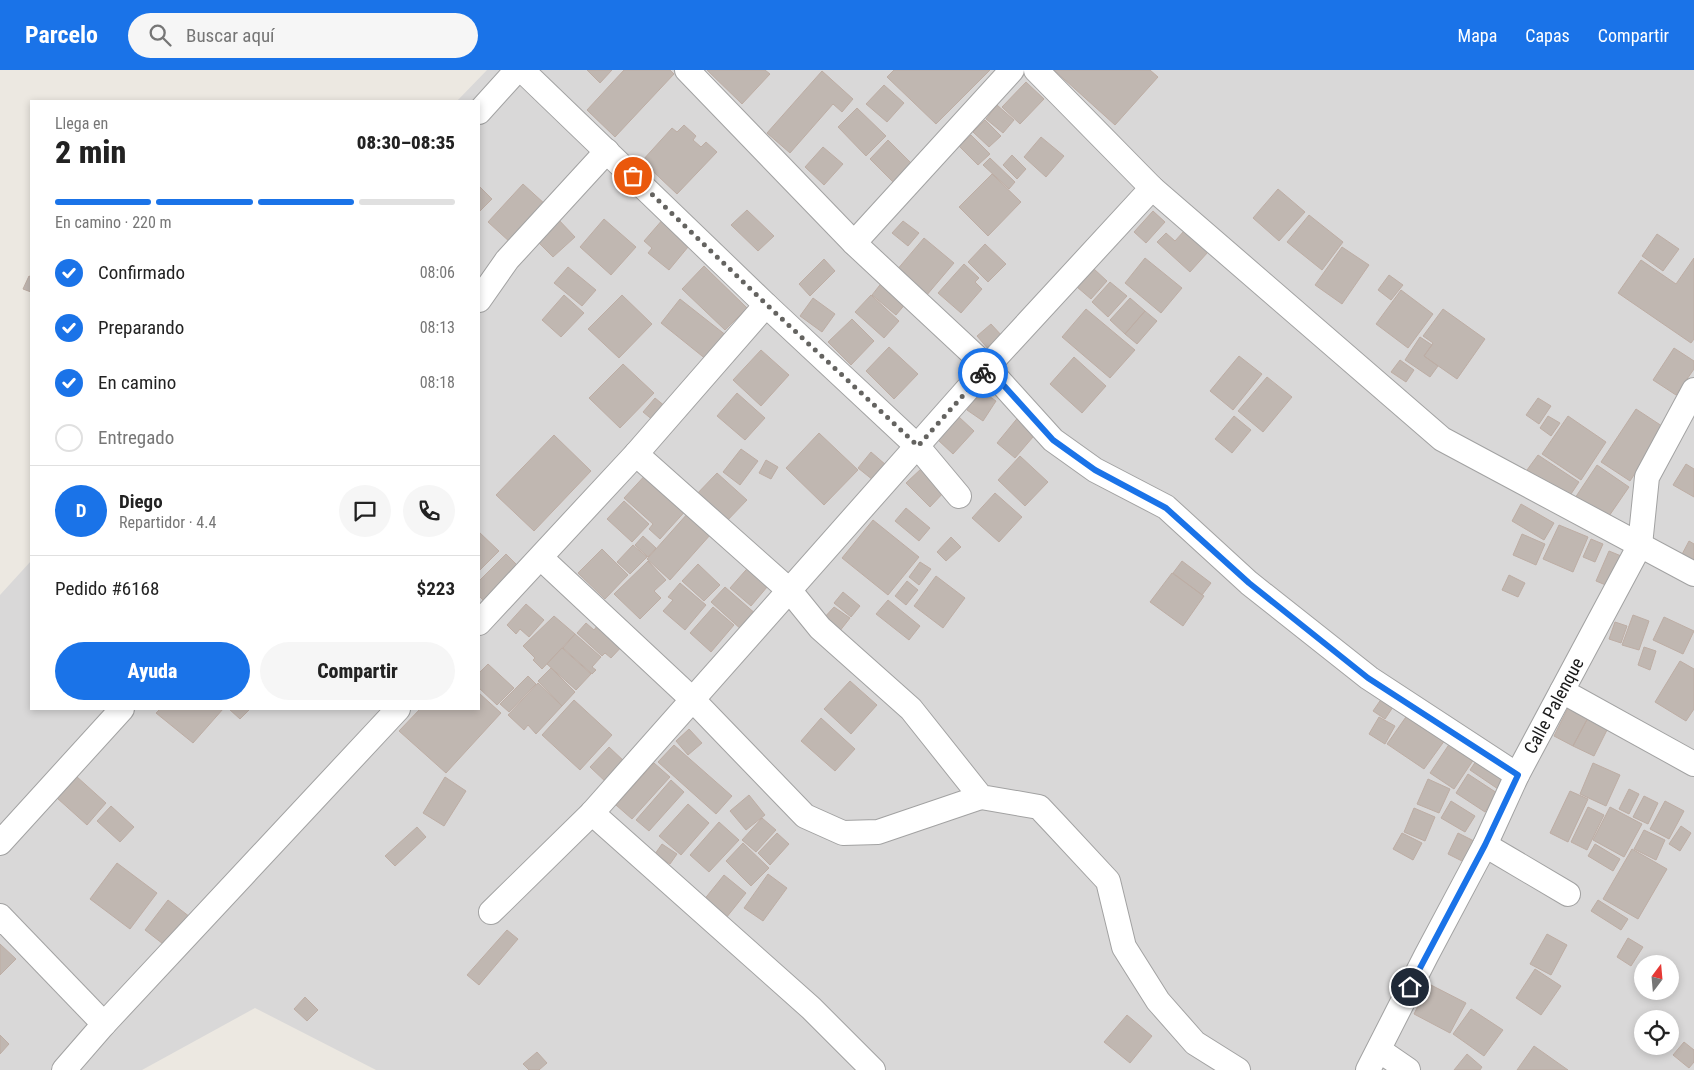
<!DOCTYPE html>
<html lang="es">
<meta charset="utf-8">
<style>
:root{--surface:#fff;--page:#f6f6f6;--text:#222;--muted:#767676;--line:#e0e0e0;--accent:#1a73e8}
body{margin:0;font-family:"Roboto Condensed",sans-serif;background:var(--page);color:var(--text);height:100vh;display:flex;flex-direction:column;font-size:19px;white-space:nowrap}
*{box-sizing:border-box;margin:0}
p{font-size:16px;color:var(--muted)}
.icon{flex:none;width:28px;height:28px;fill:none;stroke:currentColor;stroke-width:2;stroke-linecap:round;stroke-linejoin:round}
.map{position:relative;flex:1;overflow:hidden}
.side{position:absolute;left:30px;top:30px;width:450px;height:610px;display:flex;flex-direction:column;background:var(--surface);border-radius:0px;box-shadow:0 2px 8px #0003}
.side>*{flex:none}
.needle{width:32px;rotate:16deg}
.controls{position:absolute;left:1634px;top:885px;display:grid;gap:10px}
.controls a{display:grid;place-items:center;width:45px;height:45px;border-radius:50%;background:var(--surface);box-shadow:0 2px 8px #0003;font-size:25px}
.pin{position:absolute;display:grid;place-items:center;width:42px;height:42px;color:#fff;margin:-21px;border:2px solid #fff;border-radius:50%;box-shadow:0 1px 5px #0007}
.courier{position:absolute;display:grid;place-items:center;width:50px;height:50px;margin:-25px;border:4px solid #1a73e8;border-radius:50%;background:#fff;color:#222;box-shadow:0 1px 6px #0007}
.headline em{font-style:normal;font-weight:800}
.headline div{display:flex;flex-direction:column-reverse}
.headline{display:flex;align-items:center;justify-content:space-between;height:85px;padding:0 25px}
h1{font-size:32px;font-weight:800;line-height:38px}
.bar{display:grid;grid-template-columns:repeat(4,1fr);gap:8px 5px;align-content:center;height:60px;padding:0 25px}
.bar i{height:6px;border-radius:4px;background:var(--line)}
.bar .on{background:var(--accent)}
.bar p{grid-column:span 4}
.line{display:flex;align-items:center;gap:12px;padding:0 25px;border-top:1px solid var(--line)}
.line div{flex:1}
.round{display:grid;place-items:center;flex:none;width:52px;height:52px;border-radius:26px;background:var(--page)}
ol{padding:0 25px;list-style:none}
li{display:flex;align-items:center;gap:15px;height:55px}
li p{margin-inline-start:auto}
li .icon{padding:5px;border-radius:50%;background:var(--accent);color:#fff;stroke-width:4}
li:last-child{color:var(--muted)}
li i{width:28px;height:28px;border:2px solid var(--line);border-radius:50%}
.primary-button{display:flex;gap:10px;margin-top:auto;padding:10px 25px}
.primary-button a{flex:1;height:58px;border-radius:30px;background:var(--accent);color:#fff;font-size:20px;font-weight:800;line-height:58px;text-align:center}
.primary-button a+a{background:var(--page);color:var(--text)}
header{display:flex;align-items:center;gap:30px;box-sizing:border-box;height:70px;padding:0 25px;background:var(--accent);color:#fff}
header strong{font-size:24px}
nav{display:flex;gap:28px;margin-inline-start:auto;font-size:18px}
.search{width:350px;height:45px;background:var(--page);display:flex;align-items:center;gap:12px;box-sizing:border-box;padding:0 18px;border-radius:28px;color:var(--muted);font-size:19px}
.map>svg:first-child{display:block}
.residential{fill:#d9d8d8;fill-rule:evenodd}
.building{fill:#c0b7b1;stroke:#bdada4}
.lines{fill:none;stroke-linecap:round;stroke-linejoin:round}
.street-casing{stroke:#a2a2a2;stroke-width:26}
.street{stroke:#fff;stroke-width:24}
.done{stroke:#646360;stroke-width:5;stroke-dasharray:0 9}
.route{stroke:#1a73e8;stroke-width:6}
.labels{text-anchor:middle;stroke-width:4;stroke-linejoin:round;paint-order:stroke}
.street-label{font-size:18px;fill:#1b1b1b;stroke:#fff}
</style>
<header>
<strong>Parcelo</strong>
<div class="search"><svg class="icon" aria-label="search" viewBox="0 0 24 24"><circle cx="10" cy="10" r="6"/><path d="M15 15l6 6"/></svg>Buscar aquí</div>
<nav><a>Mapa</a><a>Capas</a><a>Compartir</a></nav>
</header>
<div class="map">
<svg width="1694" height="1000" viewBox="0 0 1694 1000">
<rect width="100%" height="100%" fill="#ece8e1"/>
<path class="residential" d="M487 0H1694V1000H376L255 938 142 1000H0V525L31 491V639H479V31H457ZM1642 894H1670V921H1642ZM1642 949H1670V976H1642Z"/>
<path class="building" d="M587 0H612L600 13Z
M624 0H670L674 4 615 67 587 40Z
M707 0H765L770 4 742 34Z
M894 0H990L936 54 887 7Z
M1054 0H1150L1158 7 1115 55Z
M822 1 853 29 842 42 833 34 790 83 767 63Z
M1026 12 1044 29 1020 54 1002 37Z
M884 15 904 33 887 52 866 34Z
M997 35 1014 50 1003 63 986 49Z
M857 38 886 66 866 86 838 57Z
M985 50 1001 66 989 77 973 62Z
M684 55 696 66 693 70 701 77 706 72 717 82 677 124 642 91 672 58 677 62Z
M971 65 990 84 978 95 959 76Z
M1041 67 1064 86 1046 107 1024 87Z
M888 70 912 94 893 112 870 89Z
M823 77 843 94 824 115 805 97Z
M1012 85 1026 99 1017 109 1003 95Z
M990 88 1015 112 1009 119 983 95Z
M992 104 1021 132 988 166 959 137Z
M523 114 546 135 511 173 488 152Z
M479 116 492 129 479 142Z
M1278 119 1305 142 1279 171 1253 148Z
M747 140 774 166 758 181 731 155Z
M1153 141 1165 152 1146 173 1134 162Z
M1309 145 1343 172 1322 200 1287 172Z
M557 148 575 167 553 187 535 169Z
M664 148 693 171 669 200 648 183 652 178 644 171Z
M604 149 636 177 611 205 580 177Z
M903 151 919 163 908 176 892 163Z
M1184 161 1208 182 1190 202 1157 172 1166 163 1175 171Z
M1657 164 1679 179 1663 201 1642 186Z
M924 168 954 193 926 226 896 201Z
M985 174 1006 194 988 212 968 192Z
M1342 177 1369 195 1342 234 1315 215Z
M1145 188 1182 218 1161 243 1125 213Z
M1694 188V269L1691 273 1618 223 1641 190 1676 214Z
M824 189 835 201 810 226 799 214Z
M964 194 979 208 975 212 982 219 961 243 938 223Z
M704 196 747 238 725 260 682 219Z
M568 197 596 220 582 236 554 213Z
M1094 199 1107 211 1091 229 1077 217Z
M1389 205 1403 215 1391 230 1378 220Z
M29 206 31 207V222L23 219Z
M883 211 907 232 896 245 872 225Z
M1110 212 1127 226 1108 247 1092 232Z
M1401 220 1433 244 1408 278 1376 254Z
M564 225 584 243 561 267 542 250Z
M622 225 652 254 619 288 588 259Z
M871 225 899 251 884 268 855 242Z
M813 228 835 244 822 262 800 246Z
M1130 228 1145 241 1125 264 1110 250Z
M680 229 727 266 707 290 661 253Z
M1086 239 1135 280 1110 308 1062 267Z
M1443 239 1485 269 1457 309 1424 286 1433 273 1423 266Z
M1145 241 1157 251 1137 274 1125 264Z
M852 249 874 271 851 295 828 272Z
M991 254 1003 267 989 280 977 266Z
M1420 267 1432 275 1424 286 1438 296 1430 307 1405 290Z
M889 277 918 304 894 329 866 301Z
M1674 278 1694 291V299L1676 325 1653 310Z
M761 280 789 305 761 336 733 310Z
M1239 286 1262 304 1233 340 1210 321Z
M1074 287 1106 316 1082 343 1050 314Z
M1400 290 1414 300 1406 312 1391 302Z
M623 294 654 323 620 358 589 328Z
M1267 307 1292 327 1263 362 1238 341Z
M980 320 996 331 983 351 967 340Z
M737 323 765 348 745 370 717 346Z
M655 328 666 337 654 351 643 342Z
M1538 328 1551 336 1539 354 1526 345Z
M1636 339 1665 358 1630 411 1601 392Z
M1020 345 1039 360 1015 388 997 373Z
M1234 346 1251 360 1232 383 1215 369Z
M1548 346 1560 353 1551 366 1540 358Z
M1568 346 1606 372 1581 410 1542 384Z
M959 347 974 361 953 384 938 370Z
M819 363 858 400 824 435 786 398Z
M554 365 591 401 534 461 496 425Z
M741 379 758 391 740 415 723 402Z
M871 382 886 395 873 410 858 398Z
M1538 385 1579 412 1569 427 1527 400Z
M1020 386 1048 412 1025 436 998 410Z
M766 390 778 397 771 409 759 403Z
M1686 394 1694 399V427L1673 415Z
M1597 395 1629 417 1607 449 1575 428Z
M922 398 945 421 930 437 906 413Z
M650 400 689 437 660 469 649 459 653 454 624 428Z
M717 403 747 430 724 454 694 427Z
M995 423 1022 447 999 472 972 448Z
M624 431 649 454 632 472 607 449Z
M1521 434 1554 453 1544 470 1512 451Z
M906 438 930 458 919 471 895 451Z
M688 443 711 464 670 510 647 489Z
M873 450 919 487 888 525 842 488Z
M1559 455 1588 467 1573 502 1543 489Z
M479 462 499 481 479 501Z
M1522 464 1545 474 1536 495 1513 485Z
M643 466 656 478 648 487 635 475Z
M951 467 961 477 946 491 937 482Z
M1591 469 1603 474 1595 492 1583 487Z
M1689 471 1694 474V498L1679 490Z
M633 475 647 487 630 504 617 492Z
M602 479 628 505 605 529 578 503Z
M1609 481 1626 488 1613 518 1596 511Z
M506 484 520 498 485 532 479 526V511Z
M648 491 666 510 654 521 661 528 640 549 614 524Z
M1182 491 1211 513 1202 525 1173 503Z
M753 492 773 510 751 536 730 518Z
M920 492 931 499 919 515 909 507Z
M698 494 720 515 704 531 682 511Z
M1172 503 1204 526 1183 556 1150 532Z
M1509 505 1525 513 1518 527 1502 520Z
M936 506 965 528 943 558 914 536Z
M907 511 918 520 906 535 895 526Z
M680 513 706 535 685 560 663 541 673 530 668 527Z
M725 517 757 545 743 561 711 532Z
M843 522 860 536 851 547 834 533Z
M888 530 920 556 909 570 876 544Z
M526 534 544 550 529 567 520 559 516 564 507 555Z
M713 537 734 555 711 582 690 563Z
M834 537 850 548 839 562 823 549Z
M1633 545 1649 551 1639 580 1622 575Z
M554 546 575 564 542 599 533 590 535 588 523 576Z
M1664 547 1694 561 1683 584 1653 570Z
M601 551 625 573 611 588 605 583 602 586 577 563 586 553 594 560Z
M1615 552 1627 556 1621 573 1609 569Z
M575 564 601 587 592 597 596 600 592 604 563 578Z
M1644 577 1656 581 1650 600 1638 595Z
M562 578 591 604 576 620 547 594Z
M1680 591 1694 599V639L1686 651 1655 632Z
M488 594 514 618 497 635 479 618V603Z
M551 598 575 622 562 636 538 611Z
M528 606 536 614 509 642 500 634Z
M850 611 877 635 851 664 824 639Z
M538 613 562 636 536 664 528 655 524 660 508 645Z
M479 623 501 643 446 703 399 661 420 639H479Z
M1384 625 1395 634 1385 649 1373 641Z
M574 630 612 665 580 700 542 665Z
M1570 634 1590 644 1573 676 1554 666Z
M160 639H223L193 673 156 643Z
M229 639H250L240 649Z
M1408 644 1445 670 1424 699 1387 674Z
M1590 644 1610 654 1594 686 1573 676Z
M1379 647 1395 656 1385 674 1369 664Z
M821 648 855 679 835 701 801 671Z
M689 659 702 673 688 685 676 671Z
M1454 667 1478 683 1454 719 1430 703Z
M674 675 732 726 716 744 658 692Z
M609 677 626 693 607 713 590 697Z
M1480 685 1508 704 1498 719 1470 700Z
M654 693 670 707 632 749 616 735Z
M1593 693 1620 705 1606 736 1580 724Z
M1468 704 1497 723 1485 742 1456 723Z
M76 706 106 733 87 755 57 728Z
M445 707 466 721 444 756 423 743Z
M1428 709 1450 719 1439 743 1417 734Z
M671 710 684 722 649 761 636 750Z
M1629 719 1639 724 1629 744 1619 739Z
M1570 721 1588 729 1568 772 1550 763Z
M749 725 765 745 746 760 730 741Z
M1644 726 1658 733 1648 754 1633 747Z
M1451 731 1475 746 1465 762 1441 748Z
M1665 731 1684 741 1669 769 1650 759Z
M688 734 709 753 681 785 659 766Z
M111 736 134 757 120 772 97 751Z
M1588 737 1604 745 1587 780 1571 772Z
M1610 737 1642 754 1624 787 1593 770Z
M1414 738 1435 747 1425 771 1404 762Z
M762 748 776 760 756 782 742 770Z
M719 752 739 770 709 802 690 785Z
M1681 756 1691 763 1680 781 1669 774Z
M417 757 426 767 395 796 385 786Z
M1644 760 1665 770 1656 790 1634 779Z
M777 763 789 774 770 795 758 783Z
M1402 763 1422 773 1413 790 1393 779Z
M1458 763 1476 772 1466 793 1448 784Z
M743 773 769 798 751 816 726 791Z
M662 774 677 784 670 794 655 784Z
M1595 774 1620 789 1613 801 1588 786Z
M1632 779 1667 799 1638 849 1603 829Z
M117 793 157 823 130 859 90 829Z
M768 804 787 818 763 851 744 838Z
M724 805 746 823 726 848 703 831Z
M168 830 190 847 167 877 145 860Z
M1598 830 1628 849 1621 860 1591 841Z
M507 860 518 869 479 915 467 905Z
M1547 864 1567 875 1551 905 1530 894Z
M1628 868 1643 877 1631 896 1617 887Z
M0 874 16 889 0 905Z
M1535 899 1561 916 1541 945 1516 928Z
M1429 914 1466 933 1450 963 1414 944Z
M305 927 318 940 307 951 294 939Z
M1471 939 1503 960 1484 986 1453 964Z
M1127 945 1152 966 1130 993 1104 972Z
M0 965 9 974 0 984Z
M1684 972 1694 980V992L1689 998 1673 985Z
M1534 976 1568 1000H1517Z
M537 982 547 993 539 1000H529L523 994Z
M1467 984 1482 997 1480 1000H1454Z"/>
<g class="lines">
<defs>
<g id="street">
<path d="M522 0 766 235 918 377 959 426"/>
<path d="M687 0 854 173 987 297 1053 370 1095 400 1166 437 1249 513 1369 608 1517 705"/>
<path d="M1036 0 1152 118 1442 369 1694 504"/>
<path d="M479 42 517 0"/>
<path d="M854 173 1012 0"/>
<path d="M479 230 507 190 607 81"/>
<path d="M636 384 790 521 820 558 911 639 981 727 1039 737 1055 754 1108 811 1124 877 1158 931 1195 973 1238 1000"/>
<path d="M541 488 693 630 805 746 843 763 878 762 981 727"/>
<path d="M479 553 636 384 766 235"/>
<path d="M1562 621 1694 694"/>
<path d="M592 743 811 938 873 1000"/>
<path d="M0 773 122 639"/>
<path d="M1485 775 1568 824"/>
<path d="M491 842 592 743 987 297 1152 118"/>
<path d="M0 846 104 954"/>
<path d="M1379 980 1408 1000"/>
<path d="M64 1000 104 954 398 639"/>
<path id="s1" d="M1368 1000 1426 886 1485 775 1517 705 1640 475 1647 407 1694 320"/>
</g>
</defs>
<use href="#street" class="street-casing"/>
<use href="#street" class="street"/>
</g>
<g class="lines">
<path class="done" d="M633 106 766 234 918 376 983 303"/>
<path class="route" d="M983 303 988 298 1053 370 1095 400 1166 438 1249 513 1368 608 1518 705 1485 775 1410 917"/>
</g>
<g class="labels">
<g class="street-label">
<text dy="6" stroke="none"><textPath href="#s1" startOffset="409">Calle Palenque</textPath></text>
</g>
</g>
</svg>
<div class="controls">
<a><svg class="needle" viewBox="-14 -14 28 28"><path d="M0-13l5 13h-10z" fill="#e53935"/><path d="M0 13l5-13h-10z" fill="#767676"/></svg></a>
<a><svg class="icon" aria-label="locate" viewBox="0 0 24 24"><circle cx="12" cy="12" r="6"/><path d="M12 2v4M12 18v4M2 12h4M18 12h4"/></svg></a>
</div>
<div class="pin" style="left:633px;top:106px;background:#ea580c"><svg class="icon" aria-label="bag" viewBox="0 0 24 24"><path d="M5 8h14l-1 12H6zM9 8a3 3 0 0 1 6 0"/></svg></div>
<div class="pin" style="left:1410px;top:917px;background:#1f2937"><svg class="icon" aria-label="home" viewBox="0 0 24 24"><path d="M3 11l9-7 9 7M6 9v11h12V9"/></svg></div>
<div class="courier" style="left:983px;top:303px"><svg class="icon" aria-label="bike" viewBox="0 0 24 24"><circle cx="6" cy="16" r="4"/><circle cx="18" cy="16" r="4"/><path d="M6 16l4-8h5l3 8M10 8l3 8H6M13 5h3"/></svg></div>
<section class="side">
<div class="headline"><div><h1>2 min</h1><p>Llega en</p></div><em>08:30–08:35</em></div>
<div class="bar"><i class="on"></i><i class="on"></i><i class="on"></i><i></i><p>En camino · 220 m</p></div>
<ol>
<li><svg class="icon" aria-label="check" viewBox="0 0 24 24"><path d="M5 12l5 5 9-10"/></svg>Confirmado<p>08:06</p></li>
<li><svg class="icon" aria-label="check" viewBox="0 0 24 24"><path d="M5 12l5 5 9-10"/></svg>Preparando<p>08:13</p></li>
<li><svg class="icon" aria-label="check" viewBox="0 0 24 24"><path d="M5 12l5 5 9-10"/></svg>En camino<p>08:18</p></li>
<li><i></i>Entregado</li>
</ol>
<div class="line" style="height:90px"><b class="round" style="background:var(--accent);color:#fff">D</b><div><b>Diego</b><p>Repartidor · 4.4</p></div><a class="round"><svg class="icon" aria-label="chat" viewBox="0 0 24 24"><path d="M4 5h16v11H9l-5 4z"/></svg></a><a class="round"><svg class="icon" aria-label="phone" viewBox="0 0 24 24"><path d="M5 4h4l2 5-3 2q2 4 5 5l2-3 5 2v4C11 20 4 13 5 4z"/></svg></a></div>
<div class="line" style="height:65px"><div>Pedido #6168</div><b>$223</b></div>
<div class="primary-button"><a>Ayuda</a><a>Compartir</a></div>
</section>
</div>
